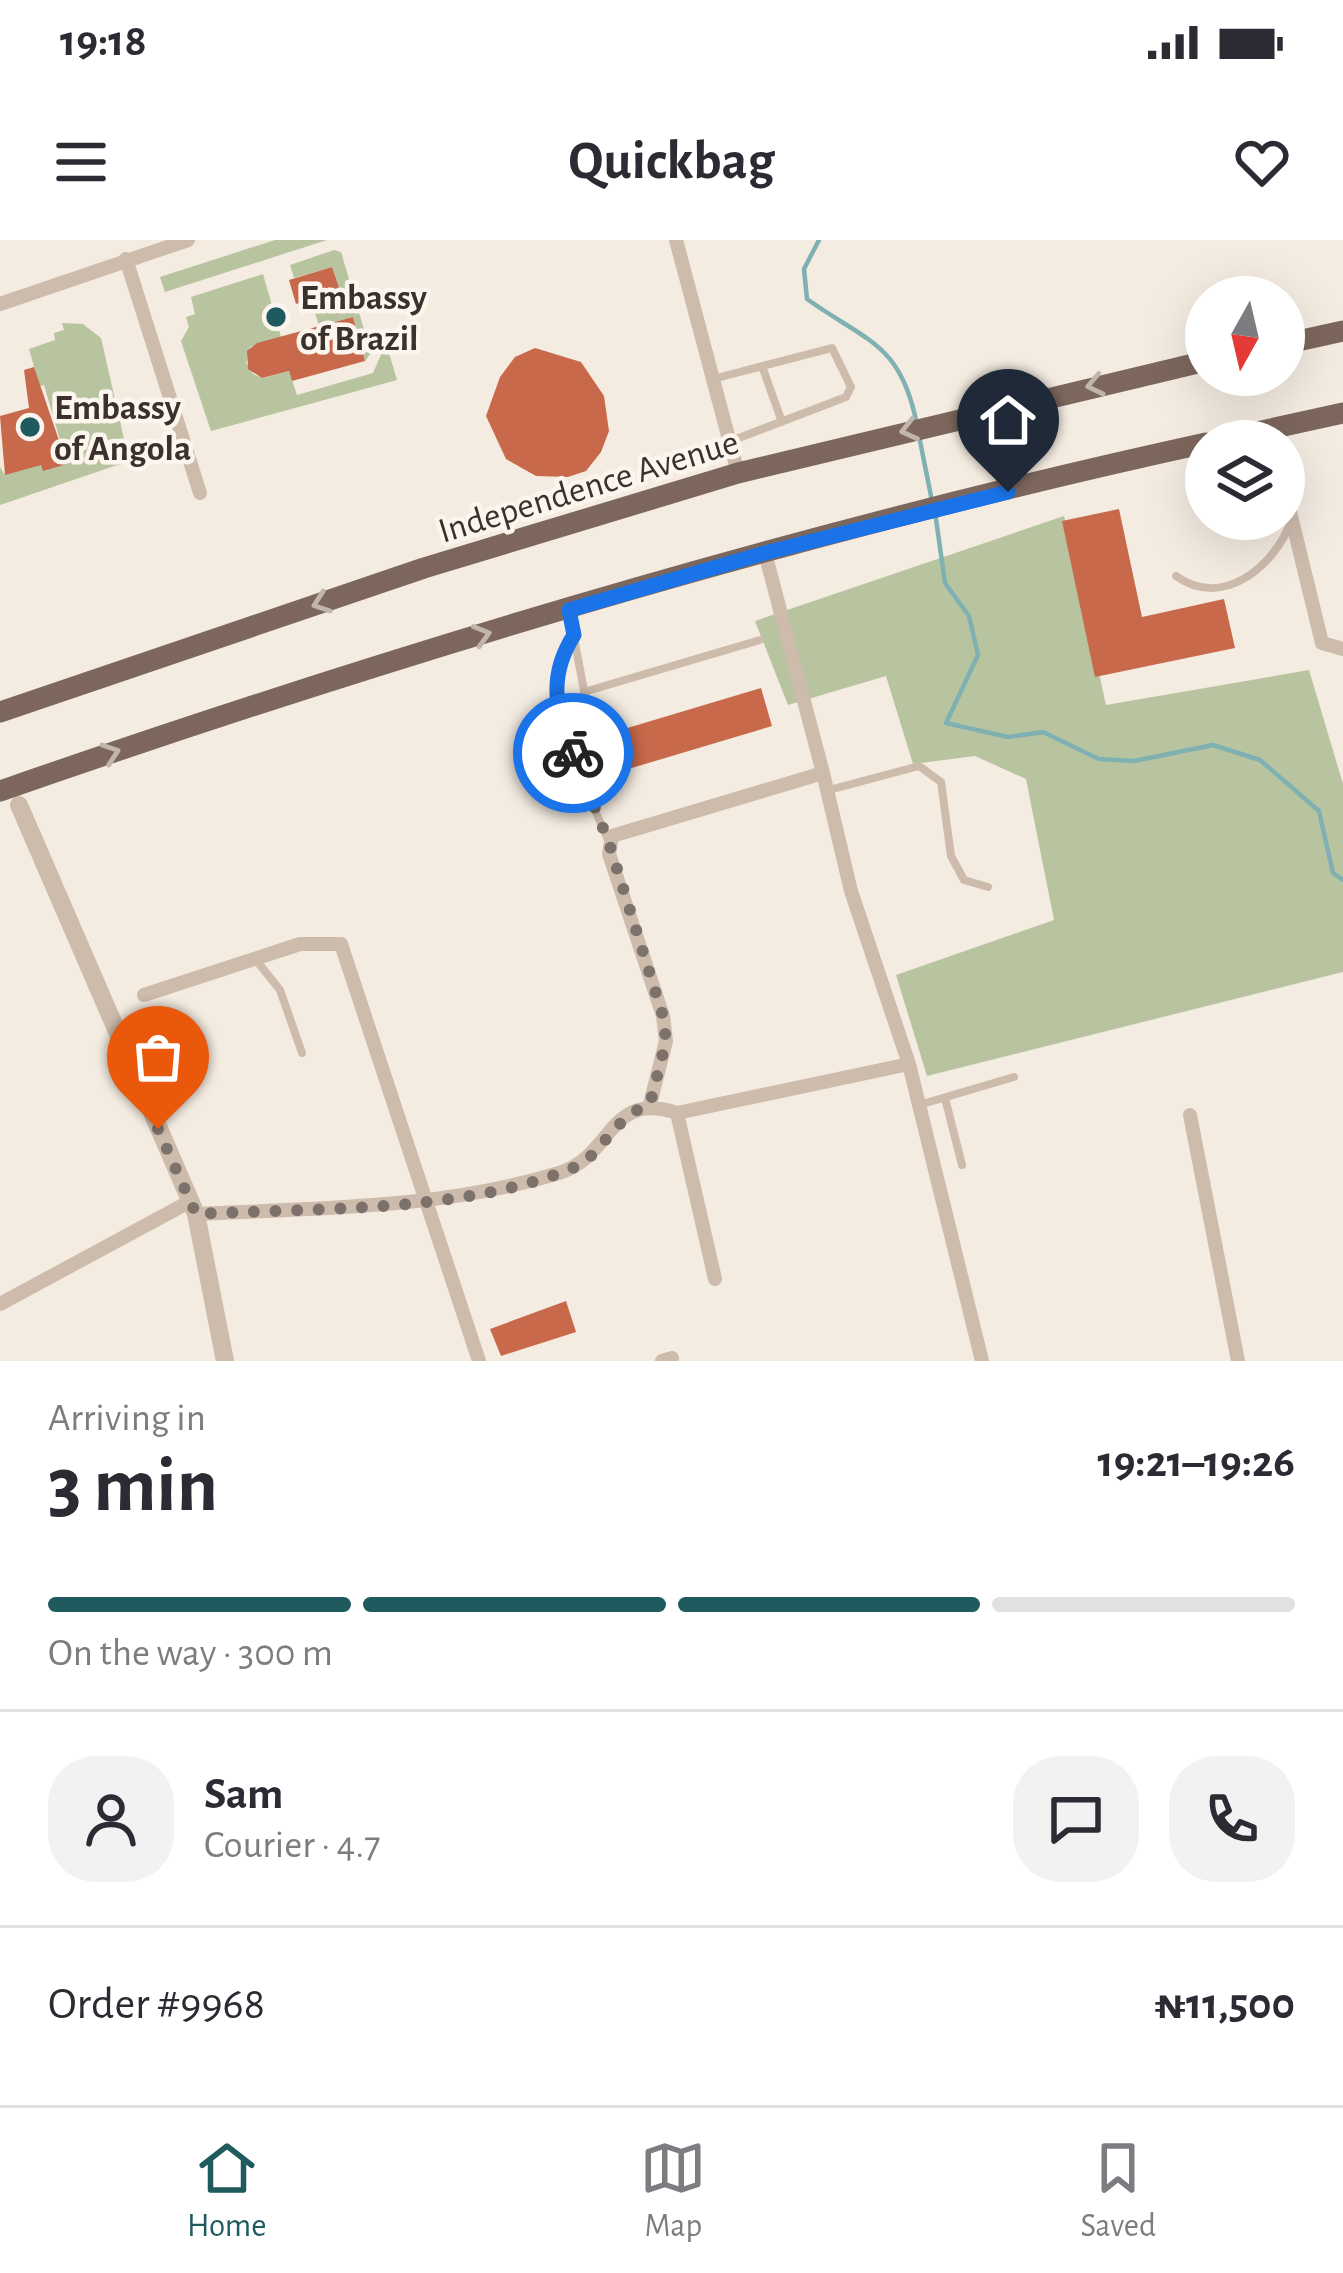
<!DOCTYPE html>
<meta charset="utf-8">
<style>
:root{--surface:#fff;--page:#f2f2f3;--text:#2b2b33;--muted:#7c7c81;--line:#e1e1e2;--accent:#1f5a5e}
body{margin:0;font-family:"Alegreya Sans",sans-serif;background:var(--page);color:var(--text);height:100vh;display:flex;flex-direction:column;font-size:45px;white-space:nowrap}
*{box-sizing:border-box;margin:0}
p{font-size:39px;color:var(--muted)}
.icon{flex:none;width:66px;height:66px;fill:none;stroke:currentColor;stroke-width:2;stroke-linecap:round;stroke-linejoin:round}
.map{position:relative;height:1121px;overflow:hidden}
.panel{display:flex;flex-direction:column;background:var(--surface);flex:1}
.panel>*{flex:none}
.needle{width:78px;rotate:188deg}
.fabs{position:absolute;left:1185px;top:36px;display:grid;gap:24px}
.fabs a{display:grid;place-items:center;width:120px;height:120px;border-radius:50%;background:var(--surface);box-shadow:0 12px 48px #0002;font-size:60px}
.pin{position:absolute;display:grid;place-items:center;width:102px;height:102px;color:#fff;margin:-123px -51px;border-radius:50% 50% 50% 0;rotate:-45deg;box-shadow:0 0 12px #0007}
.pin .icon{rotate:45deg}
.courier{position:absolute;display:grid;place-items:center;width:120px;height:120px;margin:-60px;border:9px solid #1a73e8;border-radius:50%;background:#fff;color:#222;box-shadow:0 3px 15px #0007}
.head em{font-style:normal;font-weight:700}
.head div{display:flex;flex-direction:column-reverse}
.head{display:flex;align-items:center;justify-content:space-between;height:204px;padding:0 48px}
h1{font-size:78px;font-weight:700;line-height:90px}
.bar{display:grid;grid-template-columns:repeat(4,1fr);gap:18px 12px;align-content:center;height:144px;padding:0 48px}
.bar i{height:15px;border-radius:9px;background:var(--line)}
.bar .current{background:var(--accent)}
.bar p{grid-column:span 4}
.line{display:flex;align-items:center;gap:30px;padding:0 48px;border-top:3px solid var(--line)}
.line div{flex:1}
.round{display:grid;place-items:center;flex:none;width:126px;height:126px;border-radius:48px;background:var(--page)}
.status{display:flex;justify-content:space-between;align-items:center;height:84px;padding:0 60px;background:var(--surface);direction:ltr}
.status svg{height:33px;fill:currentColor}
header{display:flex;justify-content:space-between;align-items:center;height:156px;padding:0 48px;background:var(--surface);font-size:54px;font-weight:700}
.tab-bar{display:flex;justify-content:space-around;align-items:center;height:168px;border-top:3px solid var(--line);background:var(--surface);font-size:33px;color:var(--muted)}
.tab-bar a{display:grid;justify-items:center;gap:6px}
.tab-bar .current{color:var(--accent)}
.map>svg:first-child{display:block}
.green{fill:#b8c4a0}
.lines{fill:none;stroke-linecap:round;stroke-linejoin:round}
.stream{stroke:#7fb0b2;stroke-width:4.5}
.building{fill:#c8694b}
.service{stroke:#cdbbac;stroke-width:8}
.minor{stroke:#cdbbac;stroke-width:14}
.tertiary{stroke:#cdbbac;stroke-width:18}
.primary{stroke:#7d675c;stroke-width:21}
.oneway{stroke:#c2b5ac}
.done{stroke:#7c716b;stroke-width:12;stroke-dasharray:0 21.6}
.route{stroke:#1a73e8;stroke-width:15}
.poi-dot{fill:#1f5a5e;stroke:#fbf5ee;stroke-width:4.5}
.labels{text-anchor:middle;stroke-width:9;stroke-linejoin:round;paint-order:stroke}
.poi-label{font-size:36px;font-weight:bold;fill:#3b302b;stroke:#fbf5ee;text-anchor:start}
.street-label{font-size:36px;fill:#3b302b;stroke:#fbf5ee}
</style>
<div class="status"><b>19:18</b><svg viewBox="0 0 49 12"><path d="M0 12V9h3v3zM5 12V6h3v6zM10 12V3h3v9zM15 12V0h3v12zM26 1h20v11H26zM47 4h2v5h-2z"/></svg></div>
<header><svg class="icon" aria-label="menu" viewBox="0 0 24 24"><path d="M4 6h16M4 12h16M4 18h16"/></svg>Quickbag<svg class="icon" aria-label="heart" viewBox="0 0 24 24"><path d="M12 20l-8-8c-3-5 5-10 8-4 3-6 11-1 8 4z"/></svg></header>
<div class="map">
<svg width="1343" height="1121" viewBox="0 0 1343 1121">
<rect width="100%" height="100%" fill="#f4ebe1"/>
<path class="green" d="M275 0H327L165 52 160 37Z
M334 10 341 12 371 113 365 121 353 77 319 86 311 60 339 51 332 27 294 38 290 25Z
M263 34 281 97 250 107 246 123 253 134 263 138 289 131 297 155 373 133 386 103 397 140 211 191 181 101 189 87 186 77 195 74 191 57Z
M62 83 83 84 101 98 129 221 0 265V227L5 235 21 223 67 224 44 145 29 149 38 141 29 109 55 100 54 93 64 90Z
M1064 276 1106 465 1309 430 1343 544V732L927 836 896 735 1054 680 1026 539 975 516 913 524 886 436 788 465 755 381Z"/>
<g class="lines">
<path class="stream" d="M819 0 804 29 807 59C867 102 901 103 917 185
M919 196 932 261
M935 272 945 343 969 376 978 415 946 483 1008 497 1043 492 1099 519 1134 521 1213 505 1260 520 1319 571 1333 633 1343 640"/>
</g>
<path class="building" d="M332 27 340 51 296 64 289 40Z
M353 77 365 121 292 141 289 131 262 138 248 129 247 111 257 103Z
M535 108 581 122 604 156 609 191 601 212 586 231 568 237 536 236 506 219 486 176 500 137 515 117Z
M34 127 67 224 43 231 41 225 5 235 0 176 29 168 24 130Z
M1119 269 1142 377 1224 359 1235 408 1095 437 1062 281Z
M761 448 772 486 615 533 604 495Z
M566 1061 576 1092 501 1116 490 1089Z"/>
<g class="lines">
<path class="service" d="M762 126 782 182
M713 139 832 108 851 147 846 157 731 201
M1176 336C1222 369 1273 328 1291 282
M569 372 587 466 611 547
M574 395C532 460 582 536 608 600
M584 452 760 400
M829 550 919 526 941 542 951 616 964 640 988 647
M256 720 280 750 302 813
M945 858 962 925
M919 865 1014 837"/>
<path class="minor" d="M676 0 738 233
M126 19 200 253
M0 64 188 0
M1284 247 1322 403 1343 409
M823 533 851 651 909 824 982 1121
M144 755 300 704H341L479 1121
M650 864 666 801 663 776 609 614 612 596 823 533 765 313
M677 873 715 1039
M1190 875 1238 1121
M196 974C318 968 441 969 559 933 614 916 608 850 677 873L909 824
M0 1064 189 962
M662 1121 672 1118"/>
<path class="tertiary" d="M19 565 196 974 225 1121"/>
<path class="primary" d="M1284 104 1343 91
M1216 201 1343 173
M0 472 424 328 738 233 1206 121
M0 551C394 414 798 292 1206 203"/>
</g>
<defs><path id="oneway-chevron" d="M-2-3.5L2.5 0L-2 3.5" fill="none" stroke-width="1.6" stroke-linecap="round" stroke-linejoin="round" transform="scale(3)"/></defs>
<g class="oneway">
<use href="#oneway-chevron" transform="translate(1095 145) rotate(168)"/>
<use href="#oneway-chevron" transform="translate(909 190) rotate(166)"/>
<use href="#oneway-chevron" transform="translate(321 363) rotate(161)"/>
<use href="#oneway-chevron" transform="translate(482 395) rotate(-16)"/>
<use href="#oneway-chevron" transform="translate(111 513) rotate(-19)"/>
</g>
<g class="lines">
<path class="done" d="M158 889 196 974C312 968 465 973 573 928 603 915 611 879 650 864L666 801 663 776 609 603 573 513"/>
<path class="route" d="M573 513C555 469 548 436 574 395L569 370 765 313 1008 252"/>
</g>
<g class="poi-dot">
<circle cx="276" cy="77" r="12"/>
<circle cx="30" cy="187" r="12"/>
</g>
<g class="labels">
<g class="poi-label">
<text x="300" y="69">Embassy<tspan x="300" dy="41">of Brazil</tspan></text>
<text x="54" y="179">Embassy<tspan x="54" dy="41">of Angola</tspan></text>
</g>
<g class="street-label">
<text transform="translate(588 245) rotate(-17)" y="13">Independence Avenue</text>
</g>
</g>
</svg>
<div class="fabs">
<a><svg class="needle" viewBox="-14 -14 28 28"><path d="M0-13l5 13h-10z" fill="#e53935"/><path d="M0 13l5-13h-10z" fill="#7c7c81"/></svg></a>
<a><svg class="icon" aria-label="layers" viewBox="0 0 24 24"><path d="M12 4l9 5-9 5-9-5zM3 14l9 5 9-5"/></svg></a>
</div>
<div class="pin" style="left:158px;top:889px;background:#ea580c"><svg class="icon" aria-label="bag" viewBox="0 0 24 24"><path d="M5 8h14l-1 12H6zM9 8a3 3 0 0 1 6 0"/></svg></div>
<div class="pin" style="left:1008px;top:252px;background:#1f2937"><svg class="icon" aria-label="home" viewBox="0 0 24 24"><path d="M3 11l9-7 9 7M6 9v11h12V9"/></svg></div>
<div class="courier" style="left:573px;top:513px"><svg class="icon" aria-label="bike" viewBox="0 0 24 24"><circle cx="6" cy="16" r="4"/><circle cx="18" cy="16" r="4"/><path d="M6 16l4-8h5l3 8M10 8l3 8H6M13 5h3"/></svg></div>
</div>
<section class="panel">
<div class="head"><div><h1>3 min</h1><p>Arriving in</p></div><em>19:21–19:26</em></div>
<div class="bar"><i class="current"></i><i class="current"></i><i class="current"></i><i></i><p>On the way · 300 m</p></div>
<div class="line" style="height:216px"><a class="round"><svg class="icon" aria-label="person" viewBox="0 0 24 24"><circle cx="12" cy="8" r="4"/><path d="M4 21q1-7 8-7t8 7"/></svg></a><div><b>Sam</b><p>Courier · 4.7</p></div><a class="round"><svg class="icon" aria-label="chat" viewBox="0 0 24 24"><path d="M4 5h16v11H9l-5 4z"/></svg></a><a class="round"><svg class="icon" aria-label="phone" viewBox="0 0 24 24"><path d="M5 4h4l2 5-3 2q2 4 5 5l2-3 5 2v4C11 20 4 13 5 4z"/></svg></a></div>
<div class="line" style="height:156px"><div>Order #9968</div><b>₦11,500</b></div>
</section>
<nav class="tab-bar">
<a class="current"><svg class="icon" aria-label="home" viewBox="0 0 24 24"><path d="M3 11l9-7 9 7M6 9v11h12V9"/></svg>Home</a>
<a><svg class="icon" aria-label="map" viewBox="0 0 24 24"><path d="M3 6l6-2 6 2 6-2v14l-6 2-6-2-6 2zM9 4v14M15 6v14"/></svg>Map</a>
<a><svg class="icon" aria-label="saved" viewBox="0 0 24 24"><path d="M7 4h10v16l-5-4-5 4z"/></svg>Saved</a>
</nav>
